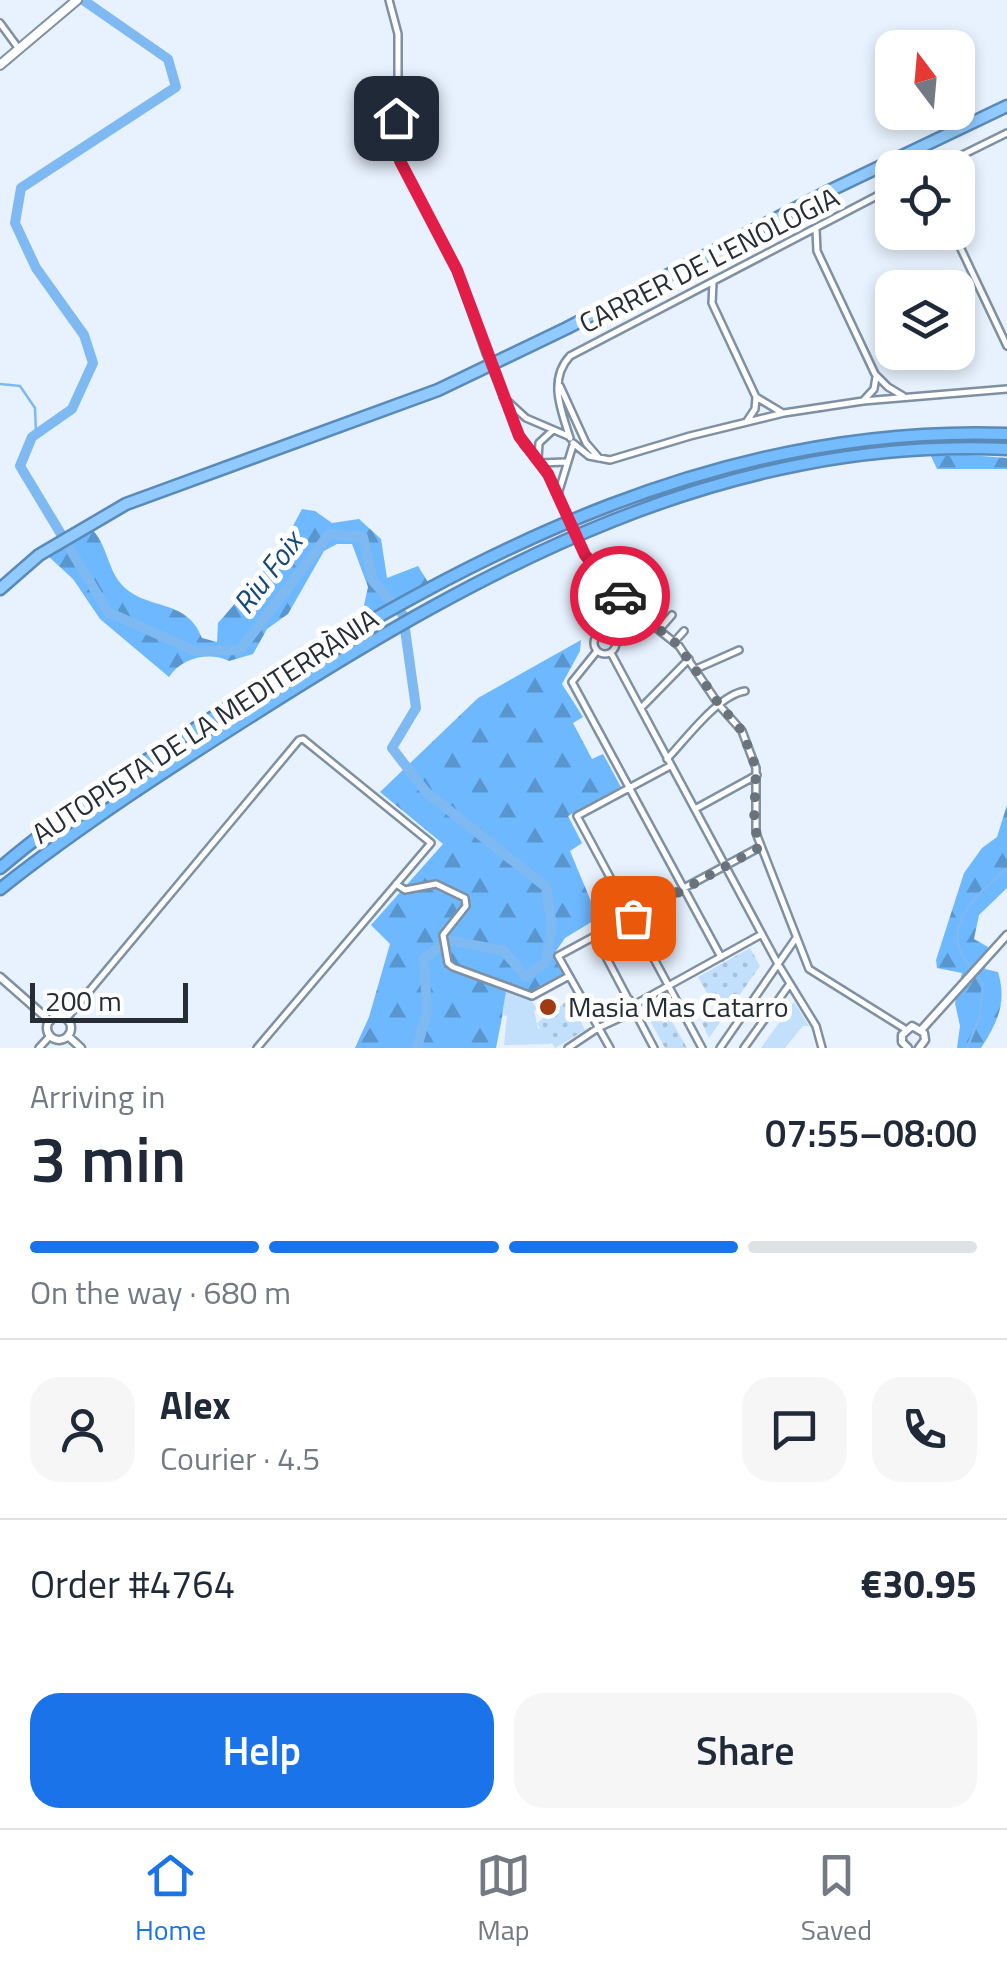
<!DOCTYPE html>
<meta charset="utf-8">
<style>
:root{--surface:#fff;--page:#f6f6f7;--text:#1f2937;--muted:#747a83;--line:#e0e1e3;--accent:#1a73e8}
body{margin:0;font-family:"Titillium Web",sans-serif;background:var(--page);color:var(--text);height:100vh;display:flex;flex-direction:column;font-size:38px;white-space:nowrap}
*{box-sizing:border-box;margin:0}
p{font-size:32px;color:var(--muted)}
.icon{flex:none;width:55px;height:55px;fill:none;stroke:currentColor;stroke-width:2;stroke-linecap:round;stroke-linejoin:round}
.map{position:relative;height:1048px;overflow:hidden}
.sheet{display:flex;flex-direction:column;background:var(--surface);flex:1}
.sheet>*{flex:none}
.needle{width:65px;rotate:344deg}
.buttons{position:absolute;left:875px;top:30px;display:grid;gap:20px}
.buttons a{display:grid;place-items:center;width:100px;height:100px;border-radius:20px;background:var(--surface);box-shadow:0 5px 15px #0003;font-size:50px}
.scale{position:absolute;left:30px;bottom:25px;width:158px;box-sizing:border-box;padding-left:10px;border:5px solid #262d35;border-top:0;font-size:28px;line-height:35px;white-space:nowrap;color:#262d35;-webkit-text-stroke:8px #fefefe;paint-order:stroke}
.pin{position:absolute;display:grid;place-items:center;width:85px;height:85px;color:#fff;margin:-42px;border-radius:20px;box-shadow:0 5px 15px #0006}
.courier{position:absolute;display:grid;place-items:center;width:100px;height:100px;margin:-50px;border:8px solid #e11d48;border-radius:50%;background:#fff;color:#222;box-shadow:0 2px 12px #0007}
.headline em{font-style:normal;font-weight:600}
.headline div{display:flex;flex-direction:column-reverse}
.headline{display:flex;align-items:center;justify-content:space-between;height:170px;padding:0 30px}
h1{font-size:65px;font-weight:600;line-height:75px}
.bar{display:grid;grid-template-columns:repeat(4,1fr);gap:15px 10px;align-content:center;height:120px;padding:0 30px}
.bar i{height:12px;border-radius:8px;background:var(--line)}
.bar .current{background:var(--accent)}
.bar p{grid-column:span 4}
.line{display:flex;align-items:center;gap:25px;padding:0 30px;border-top:2px solid var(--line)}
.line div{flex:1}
.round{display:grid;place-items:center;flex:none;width:105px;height:105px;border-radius:30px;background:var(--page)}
.action{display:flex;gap:20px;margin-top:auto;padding:20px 30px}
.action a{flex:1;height:115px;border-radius:30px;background:var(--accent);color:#fff;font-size:40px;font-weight:600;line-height:115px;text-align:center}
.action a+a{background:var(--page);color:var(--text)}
.tabs{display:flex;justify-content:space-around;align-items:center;height:140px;border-top:2px solid var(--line);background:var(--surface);font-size:28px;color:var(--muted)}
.tabs a{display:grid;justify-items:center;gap:5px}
.tabs .current{color:var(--accent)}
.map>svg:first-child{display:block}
.grass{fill:url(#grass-dots)}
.forest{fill:url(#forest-firs)}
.garden{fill:#c2dffc}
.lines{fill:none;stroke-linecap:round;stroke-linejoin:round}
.stream{stroke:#7fb9f1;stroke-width:2.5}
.river{stroke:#7fb9f1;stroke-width:10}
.minor-casing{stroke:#7e90a2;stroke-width:10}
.tertiary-casing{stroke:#7e90a2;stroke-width:11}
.secondary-casing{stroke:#7e90a2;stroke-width:12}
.trunk-casing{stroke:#598ab8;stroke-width:15}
.motorway-casing{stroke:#598ab8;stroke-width:15}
.minor{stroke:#fff;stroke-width:5}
.tertiary{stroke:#fff;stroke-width:6}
.secondary{stroke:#fff;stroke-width:8}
.trunk{stroke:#90cafe;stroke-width:10}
.motorway{stroke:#75bcfe;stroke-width:10}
.minor-bridge-casing{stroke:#7e90a2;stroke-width:10;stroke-linecap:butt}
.minor-bridge{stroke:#fff;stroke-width:5}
.done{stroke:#6a727b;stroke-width:10;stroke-dasharray:0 18}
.route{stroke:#e11d48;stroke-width:12}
.poi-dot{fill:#a03a15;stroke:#fefefe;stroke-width:4}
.labels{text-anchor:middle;stroke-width:10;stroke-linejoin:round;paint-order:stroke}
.street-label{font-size:28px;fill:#262d35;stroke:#fefefe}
.poi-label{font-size:28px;fill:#262d35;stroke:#fefefe;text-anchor:start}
.water-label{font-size:30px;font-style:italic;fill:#144a77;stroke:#fefefe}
</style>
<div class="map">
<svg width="1007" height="1048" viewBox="0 0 1007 1048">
<defs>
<pattern id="grass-dots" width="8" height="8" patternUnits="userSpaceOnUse" patternTransform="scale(2.5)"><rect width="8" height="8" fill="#c2dffc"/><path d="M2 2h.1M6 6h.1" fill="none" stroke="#a7c0d9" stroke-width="1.8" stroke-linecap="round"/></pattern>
<pattern id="forest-firs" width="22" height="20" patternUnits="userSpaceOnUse" patternTransform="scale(2.5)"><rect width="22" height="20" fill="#6db8fe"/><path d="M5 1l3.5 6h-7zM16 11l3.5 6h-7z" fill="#5996ce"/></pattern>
</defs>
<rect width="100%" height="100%" fill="#e7f2fe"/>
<path class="grass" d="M750 948 760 966 709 1038 702 1023 718 1013 698 977Z
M658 997 687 1048H665L642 1006Z
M569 999 585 1030 555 1048 552 1043 549 1044 537 1023 547 1015 545 1011 548 1009 551 1014Z"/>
<path class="forest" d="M968 455 1007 458V469H937L931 456Z
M302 509 315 511 332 523 359 519 381 539 387 578 418 566 428 582 361 619 368 587 352 544H337L324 551 288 614 267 629 253 654 229 661C209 651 181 658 169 677L100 619 73 579 48 556 91 529C107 542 107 570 123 586 148 611 187 598 202 638L217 642 218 623 278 554Z
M581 640 580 651 562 684 583 717 573 723 592 759 603 754 621 787 568 816 582 843 570 851 598 918 565 938 554 954 565 975 534 992 508 987 496 1048H355L369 1017 390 944 371 925 443 844 380 792 478 698Z
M1007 805V888L979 915 974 939 988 947 985 969 998 972C1007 1002 998 1022 981 1048H957L960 1026 955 1003 962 973 937 968 936 960 964 873 982 848 997 837Z"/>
<path class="garden" d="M506 991 530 998 537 1009 534 1011 538 1028 544 1031 549 1044 504 1045 507 1016 502 1015Z
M794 1002 809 1026H803L785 1048H761Z"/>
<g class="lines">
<path class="stream" d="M0 384 20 386 35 408 36 434
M967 1048 980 1016 983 984C976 973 964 962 960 950 947 918 986 886 1007 869"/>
<path class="river" d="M83 0 168 59 176 87 21 188 15 223 36 268 84 335 93 363 72 409 32 437 20 466 108 612 195 651 240 650 329 534 363 537 373 581 403 615 416 708 392 748 426 792 546 887 552 926 546 962 526 977 504 951 448 940 424 959 427 1011 417 1048"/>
<defs>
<path id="minor" d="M389 0 398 34V155L457 271 486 353
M0 23 19 49
M936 168 1007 133
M816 230 817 251 875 374 888 387 903 396
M953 232 1007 346
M713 283 712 303 756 397 781 412
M560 386 586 443 599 458
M500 387 524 445 545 468 557 491
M503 397 526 418 568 436
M863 401 874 389 876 377
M747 421 755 409 756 397
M570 438C561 410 548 380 570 356L892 188
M573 443 589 456 610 460 690 436 784 413 863 401 1007 389
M538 460 539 443 553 430
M540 463 566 462
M558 494 573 445
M585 555 630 607 679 646 719 705 742 731 756 768V833L809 969 905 1029
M624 601 646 582
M659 630 672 615
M594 643a11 11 0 1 1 22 0a11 11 0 1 1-22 0Z
M674 642 684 631
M597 651 572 682 721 957
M611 653 778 964 816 1026 822 1048
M696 669 739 650
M642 707 689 659
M667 759C686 739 718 695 745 691
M670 766 577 816 702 1048
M695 809 757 775
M396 884 405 890 436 884 465 898 466 906 443 935 448 963 453 967 532 996 569 976
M595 936 654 1048
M632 1006 762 934
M66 1019 299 740 303 739 431 843 257 1048
M594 1019 629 999
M39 1048 50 1036
M568 1048 598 1028 635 1011
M610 1048 558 956 760 847
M720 1048 796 938
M744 1048 789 985"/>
<path id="tertiary" d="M0 977 50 1021
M47 1028a12 12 0 1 1 24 0a12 12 0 1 1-24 0Z
M922 1029 1007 935
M68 1036 81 1048
M908 1048 902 1042V1035L912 1026 924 1033 925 1040 919 1048"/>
<path id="secondary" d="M0 65 77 0"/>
<path id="trunk" d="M0 589 39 555 126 504 438 390 567 328 829 191 1007 106"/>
<path id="motorway" d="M0 868C77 803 163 749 248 695 481 548 724 424 1007 434
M0 889C81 825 169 768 256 713 487 566 724 436 1007 449"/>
</defs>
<use href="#minor" class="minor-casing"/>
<use href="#tertiary" class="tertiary-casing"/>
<use href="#secondary" class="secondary-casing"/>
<use href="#trunk" class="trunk-casing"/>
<use href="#motorway" class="motorway-casing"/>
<use href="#minor" class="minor"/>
<use href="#tertiary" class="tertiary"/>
<use href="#secondary" class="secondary"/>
<use href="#trunk" class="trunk"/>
<use href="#motorway" class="motorway"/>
<defs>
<path id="minor-bridge" d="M486 353 500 387
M558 494 585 555"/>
</defs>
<use href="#minor-bridge" class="minor-bridge-casing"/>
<use href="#minor-bridge" class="minor-bridge"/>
</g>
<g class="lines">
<path class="done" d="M620 596 679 646 719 704 742 731 756 768 754 823 760 847 633 918"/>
<path class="route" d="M396 118 400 161 457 270 519 436 548 474 585 555 620 596"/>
</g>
<circle class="poi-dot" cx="548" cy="1007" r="10"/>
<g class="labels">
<g class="street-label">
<text transform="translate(709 260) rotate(-27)" y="10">CARRER DE L'ENOLOGIA</text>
<text transform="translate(205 726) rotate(-33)" y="10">AUTOPISTA DE LA MEDITERRÀNIA</text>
</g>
<g class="poi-label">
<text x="568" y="1017">Masia Mas Catarro</text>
</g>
<g class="water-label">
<text transform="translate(268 573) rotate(-53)" y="10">Riu Foix</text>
</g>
</g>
</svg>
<div class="buttons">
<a><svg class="needle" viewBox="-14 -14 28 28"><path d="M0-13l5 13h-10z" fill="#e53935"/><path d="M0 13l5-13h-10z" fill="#747a83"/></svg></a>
<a><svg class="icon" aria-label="locate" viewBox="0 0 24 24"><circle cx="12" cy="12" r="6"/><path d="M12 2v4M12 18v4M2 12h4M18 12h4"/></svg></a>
<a><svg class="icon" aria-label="layers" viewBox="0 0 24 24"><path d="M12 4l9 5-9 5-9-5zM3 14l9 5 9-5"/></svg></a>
</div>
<div class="scale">200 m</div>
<div class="pin" style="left:633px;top:918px;background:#ea580c"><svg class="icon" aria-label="bag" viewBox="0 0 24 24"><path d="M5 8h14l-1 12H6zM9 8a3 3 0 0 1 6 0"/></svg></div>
<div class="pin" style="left:396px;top:118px;background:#1f2937"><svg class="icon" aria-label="home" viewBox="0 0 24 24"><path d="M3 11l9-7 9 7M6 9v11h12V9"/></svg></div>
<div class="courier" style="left:620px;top:596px"><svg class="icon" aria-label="car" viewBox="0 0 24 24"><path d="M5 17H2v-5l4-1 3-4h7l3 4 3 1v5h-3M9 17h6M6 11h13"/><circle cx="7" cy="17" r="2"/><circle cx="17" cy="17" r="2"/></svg></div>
</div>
<section class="sheet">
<div class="headline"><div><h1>3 min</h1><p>Arriving in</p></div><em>07:55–08:00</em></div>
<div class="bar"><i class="current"></i><i class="current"></i><i class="current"></i><i></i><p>On the way · 680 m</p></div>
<div class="line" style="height:180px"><a class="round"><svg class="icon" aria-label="person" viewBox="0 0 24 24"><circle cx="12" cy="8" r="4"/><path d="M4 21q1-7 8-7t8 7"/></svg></a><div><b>Alex</b><p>Courier · 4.5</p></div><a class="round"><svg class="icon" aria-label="chat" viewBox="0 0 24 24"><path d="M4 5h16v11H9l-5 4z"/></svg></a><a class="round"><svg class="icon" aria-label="phone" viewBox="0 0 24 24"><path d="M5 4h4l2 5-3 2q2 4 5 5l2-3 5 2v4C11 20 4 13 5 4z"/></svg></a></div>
<div class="line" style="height:130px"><div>Order #4764</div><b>€30.95</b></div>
<div class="action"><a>Help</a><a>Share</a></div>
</section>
<nav class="tabs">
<a class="current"><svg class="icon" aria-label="home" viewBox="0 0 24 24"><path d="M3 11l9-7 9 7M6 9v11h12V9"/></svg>Home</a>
<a><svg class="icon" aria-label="map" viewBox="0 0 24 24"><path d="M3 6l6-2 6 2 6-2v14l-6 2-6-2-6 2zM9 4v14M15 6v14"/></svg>Map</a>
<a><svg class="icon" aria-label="saved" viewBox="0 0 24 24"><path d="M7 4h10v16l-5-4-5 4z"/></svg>Saved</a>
</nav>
